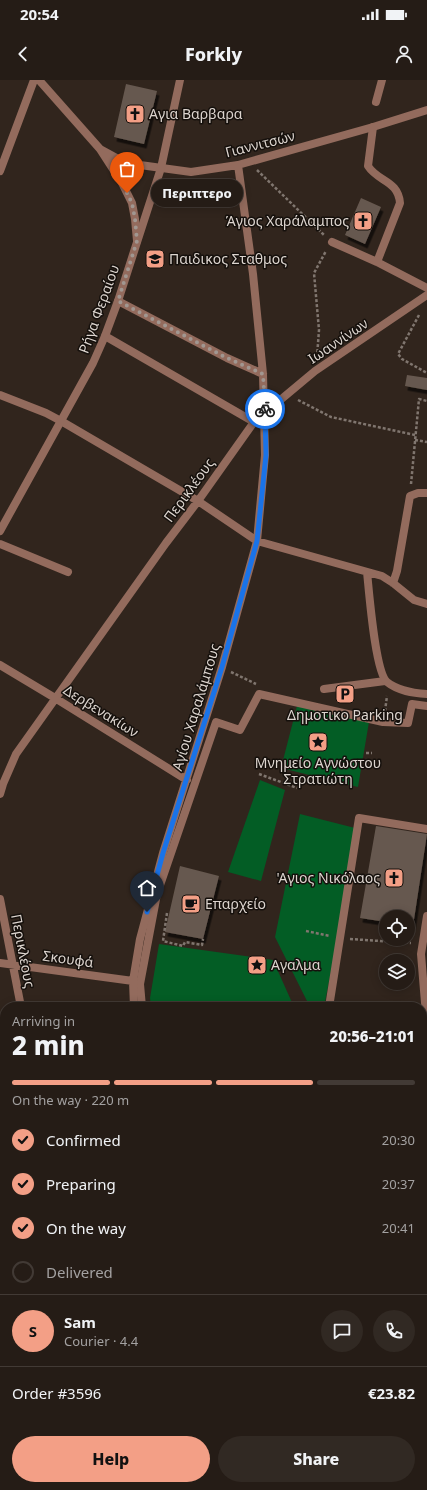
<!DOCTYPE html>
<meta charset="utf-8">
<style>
:root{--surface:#251c16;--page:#312923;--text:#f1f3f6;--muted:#a3a1a1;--line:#423a35;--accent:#f39f86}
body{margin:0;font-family:"Noto Sans",sans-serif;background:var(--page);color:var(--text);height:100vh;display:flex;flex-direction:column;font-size:15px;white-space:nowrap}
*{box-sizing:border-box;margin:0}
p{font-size:13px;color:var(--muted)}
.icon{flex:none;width:22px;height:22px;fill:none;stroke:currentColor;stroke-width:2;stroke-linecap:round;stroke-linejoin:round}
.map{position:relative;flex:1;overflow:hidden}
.panel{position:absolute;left:0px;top:922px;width:427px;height:488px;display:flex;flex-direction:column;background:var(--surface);border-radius:16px 16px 0 0;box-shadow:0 2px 10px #0003,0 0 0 1px var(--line)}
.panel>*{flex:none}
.buttons{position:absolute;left:379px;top:830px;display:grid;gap:8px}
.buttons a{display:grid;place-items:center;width:36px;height:36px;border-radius:50%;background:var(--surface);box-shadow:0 2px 10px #0003,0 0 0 1px var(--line);font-size:20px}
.pin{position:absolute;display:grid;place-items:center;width:34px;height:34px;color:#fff;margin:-41px -17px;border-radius:50% 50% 50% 0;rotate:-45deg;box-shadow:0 0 4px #0007}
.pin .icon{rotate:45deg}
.courier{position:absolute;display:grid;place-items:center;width:40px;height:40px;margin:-20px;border:3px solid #1a73e8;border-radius:50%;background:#fff;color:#222;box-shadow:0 1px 5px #0007}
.bubble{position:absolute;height:28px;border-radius:14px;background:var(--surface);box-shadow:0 2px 10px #0003,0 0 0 1px var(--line);font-size:13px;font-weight:800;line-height:28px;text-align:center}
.head em{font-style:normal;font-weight:800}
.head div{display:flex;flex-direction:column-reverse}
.head{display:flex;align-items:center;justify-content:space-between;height:68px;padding:0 12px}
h1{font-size:26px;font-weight:800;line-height:30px}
.bar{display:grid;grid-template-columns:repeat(4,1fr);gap:6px 4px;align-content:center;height:48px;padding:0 12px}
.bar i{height:5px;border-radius:3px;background:var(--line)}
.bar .current{background:var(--accent)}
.bar p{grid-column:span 4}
.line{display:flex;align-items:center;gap:10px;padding:0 12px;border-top:1px solid var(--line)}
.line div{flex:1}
.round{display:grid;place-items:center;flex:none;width:42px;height:42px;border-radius:21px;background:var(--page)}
ol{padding:0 12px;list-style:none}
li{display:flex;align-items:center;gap:12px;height:44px}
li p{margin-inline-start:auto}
li .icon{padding:4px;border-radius:50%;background:var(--accent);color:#111;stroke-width:4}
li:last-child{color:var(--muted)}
li i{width:22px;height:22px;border:2px solid var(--line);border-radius:50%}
.primary-button{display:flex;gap:8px;margin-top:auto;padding:8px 12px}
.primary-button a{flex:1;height:46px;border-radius:24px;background:var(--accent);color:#111;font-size:16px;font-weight:800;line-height:46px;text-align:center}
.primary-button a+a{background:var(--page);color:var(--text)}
.status{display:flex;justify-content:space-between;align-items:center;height:28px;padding:0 20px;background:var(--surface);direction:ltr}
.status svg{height:11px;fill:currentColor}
header{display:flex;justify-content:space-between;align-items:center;height:52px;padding:0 12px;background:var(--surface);font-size:18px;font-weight:800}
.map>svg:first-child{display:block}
.green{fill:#035d25}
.building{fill:#66584f;filter:url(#shadow)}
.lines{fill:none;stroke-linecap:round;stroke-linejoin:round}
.path{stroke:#80766f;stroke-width:2.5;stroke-dasharray:3 2;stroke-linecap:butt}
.service{stroke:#936b5d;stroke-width:8}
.pedestrian{stroke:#936b5d;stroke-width:8}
.minor{stroke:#936b5d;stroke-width:8}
.tertiary{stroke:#936b5d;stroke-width:8}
.primary{stroke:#f5b39b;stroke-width:10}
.done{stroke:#a19791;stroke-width:4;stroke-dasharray:0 7.2}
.route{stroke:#1a73e8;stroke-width:5}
.labels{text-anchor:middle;stroke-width:3;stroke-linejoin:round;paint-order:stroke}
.poi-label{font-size:14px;fill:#ddd5cf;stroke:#15100c;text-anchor:start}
.street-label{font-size:14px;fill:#ddd5cf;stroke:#15100c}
</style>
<div class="status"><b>20:54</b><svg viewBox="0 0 49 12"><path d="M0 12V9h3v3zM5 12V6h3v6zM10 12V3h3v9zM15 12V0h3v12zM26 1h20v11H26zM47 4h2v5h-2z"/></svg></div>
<header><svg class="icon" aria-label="back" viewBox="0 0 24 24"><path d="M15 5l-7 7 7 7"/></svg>Forkly<svg class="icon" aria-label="person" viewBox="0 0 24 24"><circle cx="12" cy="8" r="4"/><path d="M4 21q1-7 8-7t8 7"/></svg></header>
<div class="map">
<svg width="427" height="1410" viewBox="0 0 427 1410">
<defs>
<filter id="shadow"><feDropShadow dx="2.5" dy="4.5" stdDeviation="0" flood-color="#0009"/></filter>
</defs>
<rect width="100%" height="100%" fill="#31251d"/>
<path class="green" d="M297 626 369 642 358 707 281 688Z
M260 700 285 710 261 801 228 792Z
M300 734 359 749 324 927H310L275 857Z
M159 864 273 880 294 927H151L150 918Z"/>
<path class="building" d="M126 4 157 11 144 64 114 57Z
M361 118 381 127 365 164 345 155Z
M407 295 427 298V310L405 306Z
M376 746 427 754 413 846 408 845V837H386V842L360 838Z
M180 786 219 796 203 859 165 852Z"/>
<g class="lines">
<path class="path" d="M257 90 324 155
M419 235 398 274 402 279 427 293
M317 277 319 250 314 193 326 171
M298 320 331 337 415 355
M415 360 427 362
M411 404 419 319 427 321
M231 592 256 604
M385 631 387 616
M366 673H372
M259 694 297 708
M167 833 163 861 183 866 185 862 202 865 203 859
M306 851 330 856
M350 859 411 863"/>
<path class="service" d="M373 47 368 86C378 102 398 100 400 123L377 182
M332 162 377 182 427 208
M0 464 68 492
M324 609 385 601
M0 1270 5 1273
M131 1410 143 1405"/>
<path class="pedestrian" d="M142 927 140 904 157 814 216 642 240 650 259 614 383 642 408 643 412 624 427 626
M329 927 359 738 427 749"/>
<path class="minor" d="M39 0 100 69 122 103 132 123 135 139 137 161
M376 22 382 0
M100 69 122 81 140 85 191 92 238 85 373 47 427 30
M0 91 34 0
M118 221 227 278 263 294
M105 256 254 342
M0 315 46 333 61 341 198 421 257 461 382 496 393 503 414 520 427 524
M367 492C369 510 375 592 387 602 398 611 413 613 427 614
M393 503 397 491 410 416 418 413H427
M0 585 55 618 187 700
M0 714 3 704 16 674 166 463 198 421 254 342 315 291 427 215
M0 819 21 927
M427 836 421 874 427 947
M0 883 133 901
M134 927 133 901 140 859 151 818 163 773 222 587 257 461 265 375 263 294 253 194 238 85
M422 983H427
M0 1003H5
M0 1047 5 1046
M427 1123 424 1131 427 1133
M0 1148 5 1149
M0 1175 5 1180
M422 1288 427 1291
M0 1306 5 1301
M286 1405 294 1410
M51 1410 52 1405
M230 1410 233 1405"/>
<path class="tertiary" d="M0 451 93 283 105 256 118 221 161 88 180 0"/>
<path class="primary" d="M422 1307 427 1297
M361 1410 364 1405"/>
</g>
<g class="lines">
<path class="done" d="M127 113 132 123 135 139 137 161 118 221 227 278 263 294 265 329"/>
<path class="route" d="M147 832 163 773 222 587 257 461 266 375 265 329"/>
</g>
<defs>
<symbol id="church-square" viewBox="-11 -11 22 22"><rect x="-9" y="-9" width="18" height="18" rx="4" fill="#f39f86" stroke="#15100c"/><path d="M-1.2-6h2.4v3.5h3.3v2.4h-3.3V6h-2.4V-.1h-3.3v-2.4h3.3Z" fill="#111"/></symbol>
<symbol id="school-square" viewBox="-11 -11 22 22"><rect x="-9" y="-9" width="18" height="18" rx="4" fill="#f39f86" stroke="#15100c"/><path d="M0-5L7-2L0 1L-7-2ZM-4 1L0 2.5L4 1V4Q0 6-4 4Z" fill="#111"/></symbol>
<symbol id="parking-square" viewBox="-11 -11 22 22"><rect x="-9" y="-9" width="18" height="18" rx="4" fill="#f39f86" stroke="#15100c"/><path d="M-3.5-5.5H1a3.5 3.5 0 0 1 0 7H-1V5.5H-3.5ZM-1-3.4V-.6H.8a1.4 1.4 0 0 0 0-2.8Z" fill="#111"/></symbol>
<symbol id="sight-square" viewBox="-11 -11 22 22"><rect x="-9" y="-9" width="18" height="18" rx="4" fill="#f39f86" stroke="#15100c"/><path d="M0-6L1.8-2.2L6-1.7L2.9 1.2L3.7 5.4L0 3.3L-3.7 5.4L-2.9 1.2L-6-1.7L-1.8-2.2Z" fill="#111"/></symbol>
<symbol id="cafe-square" viewBox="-11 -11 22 22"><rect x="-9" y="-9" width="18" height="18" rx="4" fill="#f39f86" stroke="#15100c"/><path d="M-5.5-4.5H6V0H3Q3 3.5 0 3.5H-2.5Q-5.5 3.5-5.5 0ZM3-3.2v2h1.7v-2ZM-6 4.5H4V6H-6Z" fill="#111"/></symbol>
</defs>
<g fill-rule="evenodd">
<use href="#church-square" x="124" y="23" width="22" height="22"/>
<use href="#church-square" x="352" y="130" width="22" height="22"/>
<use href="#school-square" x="144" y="168" width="22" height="22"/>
<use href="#parking-square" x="334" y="603" width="22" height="22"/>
<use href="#sight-square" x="307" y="651" width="22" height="22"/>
<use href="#church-square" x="383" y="787" width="22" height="22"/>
<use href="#cafe-square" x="180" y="813" width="22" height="22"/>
<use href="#sight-square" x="246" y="874" width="22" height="22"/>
</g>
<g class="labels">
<g class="poi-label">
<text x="149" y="39">Αγια Βαρβαρα</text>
<text x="349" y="146" text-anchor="end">Άγιος Χαράλαμπος</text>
<text x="169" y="184">Παιδικος Σταθμος</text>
<text x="345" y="640" text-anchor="middle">Δημοτικο Parking</text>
<text x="318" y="688" text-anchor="middle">Μνημείο Αγνώστου<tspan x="318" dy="16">Στρατιώτη</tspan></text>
<text x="380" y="803" text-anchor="end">'Αγιος Νικόλαος</text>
<text x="205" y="829">Επαρχείο</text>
<text x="271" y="890">Αγαλμα</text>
</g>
<g class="street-label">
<text transform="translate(260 64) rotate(-14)" y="5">Γιαννιτσών</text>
<text transform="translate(99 229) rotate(-70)" y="5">Ρήγα Φεραίου</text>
<text transform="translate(338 261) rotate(-34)" y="5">Ιωαννίνων</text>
<text transform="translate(189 410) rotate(-54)" y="5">Περικλέους</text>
<text transform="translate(196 627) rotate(-73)" y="5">Αγίου Χαραλάμπους</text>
<text transform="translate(101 631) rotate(32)" y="5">Δερβενακίων</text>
<text transform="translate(23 871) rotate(79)" y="5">Περικλέους</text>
<text transform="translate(68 879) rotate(8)" y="5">Σκουφά</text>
</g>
</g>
</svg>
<div class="buttons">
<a><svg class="icon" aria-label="locate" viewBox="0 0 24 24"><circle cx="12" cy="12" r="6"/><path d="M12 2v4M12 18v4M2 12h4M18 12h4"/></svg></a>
<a><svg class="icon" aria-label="layers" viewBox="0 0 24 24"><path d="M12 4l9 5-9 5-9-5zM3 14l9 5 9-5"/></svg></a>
</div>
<div class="pin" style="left:127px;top:113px;background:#ea580c"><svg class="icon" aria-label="bag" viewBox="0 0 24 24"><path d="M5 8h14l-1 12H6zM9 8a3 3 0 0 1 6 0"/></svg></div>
<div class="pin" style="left:147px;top:832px;background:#1f2937"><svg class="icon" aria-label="home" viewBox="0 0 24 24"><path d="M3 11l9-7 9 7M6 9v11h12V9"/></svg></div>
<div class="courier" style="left:265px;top:329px"><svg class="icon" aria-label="bike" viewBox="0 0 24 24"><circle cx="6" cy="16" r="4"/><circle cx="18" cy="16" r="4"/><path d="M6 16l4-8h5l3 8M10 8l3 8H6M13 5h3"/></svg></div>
<div class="bubble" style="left:151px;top:99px;width:92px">Περιπτερο</div>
<section class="panel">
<div class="head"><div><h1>2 min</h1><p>Arriving in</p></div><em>20:56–21:01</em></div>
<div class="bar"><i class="current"></i><i class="current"></i><i class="current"></i><i></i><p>On the way · 220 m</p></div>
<ol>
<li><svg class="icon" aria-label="check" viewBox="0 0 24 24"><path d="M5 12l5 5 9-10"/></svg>Confirmed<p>20:30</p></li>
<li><svg class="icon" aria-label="check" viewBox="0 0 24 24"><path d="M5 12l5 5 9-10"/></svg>Preparing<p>20:37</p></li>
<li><svg class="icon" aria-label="check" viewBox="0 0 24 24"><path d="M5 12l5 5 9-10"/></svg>On the way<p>20:41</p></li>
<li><i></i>Delivered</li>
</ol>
<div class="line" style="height:72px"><b class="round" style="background:var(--accent);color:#111">S</b><div><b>Sam</b><p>Courier · 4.4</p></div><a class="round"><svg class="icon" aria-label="chat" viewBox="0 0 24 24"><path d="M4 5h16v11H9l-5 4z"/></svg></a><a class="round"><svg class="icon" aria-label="phone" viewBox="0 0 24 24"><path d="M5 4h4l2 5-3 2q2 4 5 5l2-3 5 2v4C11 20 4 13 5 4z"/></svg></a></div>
<div class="line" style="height:52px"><div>Order #3596</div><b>€23.82</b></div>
<div class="primary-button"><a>Help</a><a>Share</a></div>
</section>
</div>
